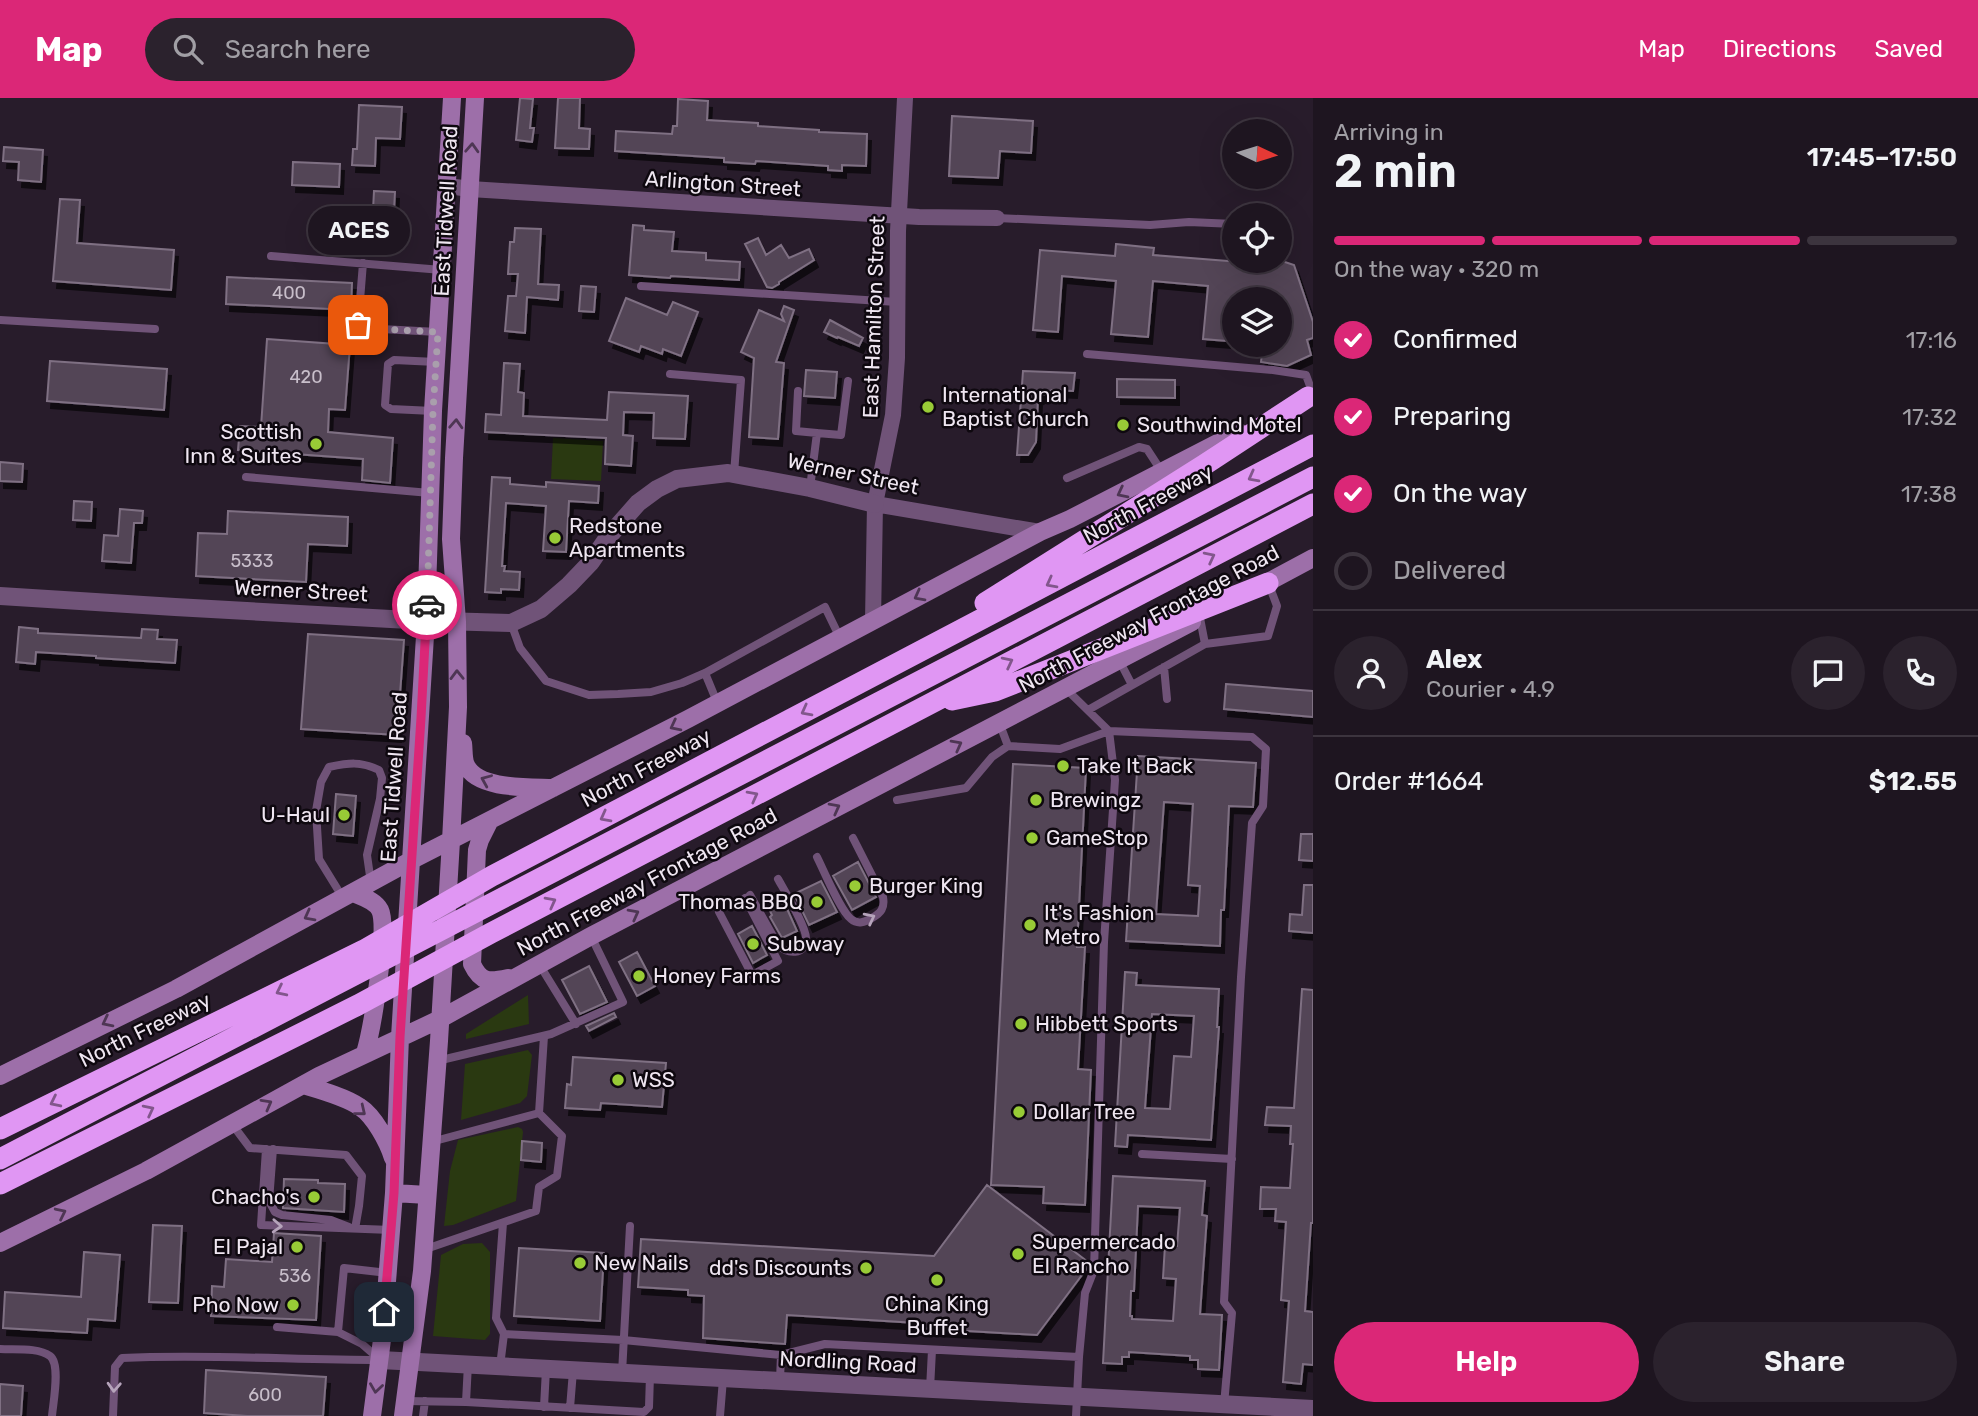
<!DOCTYPE html>
<meta charset="utf-8">
<style>
:root{--surface:#1e1520;--page:#2b222d;--text:#f1f3f6;--muted:#a19fa5;--line:#3c343e;--accent:#db2777}
body{margin:0;font-family:Rubik,sans-serif;background:var(--page);color:var(--text);height:100vh;display:flex;flex-direction:column;font-size:26px;white-space:nowrap}
*{box-sizing:border-box;margin:0}
p{font-size:23px;color:var(--muted)}
.icon{flex:none;width:38px;height:38px;fill:none;stroke:currentColor;stroke-width:2;stroke-linecap:round;stroke-linejoin:round}
.map{position:relative;flex:1;overflow:hidden}
.side{display:flex;flex-direction:column;background:var(--surface);width:665px}
.side>*{flex:none}
.needle{width:46px;rotate:94deg}
.buttons{position:absolute;left:1222px;top:21px;display:grid;gap:14px}
.buttons a{display:grid;place-items:center;width:70px;height:70px;border-radius:50%;background:var(--surface);box-shadow:0 7px 28px #0002,0 0 0 2px var(--line);font-size:35px}
.pin{position:absolute;display:grid;place-items:center;width:60px;height:60px;color:#fff;margin:-30px;border-radius:14px;box-shadow:0 4px 10px #0006}
.courier{position:absolute;display:grid;place-items:center;width:70px;height:70px;margin:-35px;border:5px solid #db2777;border-radius:50%;background:#fff;color:#222;box-shadow:0 2px 9px #0007}
.bubble{position:absolute;height:49px;border-radius:24px;background:var(--surface);box-shadow:0 7px 28px #0002,0 0 0 2px var(--line);font-size:23px;font-weight:600;line-height:49px;text-align:center}
.headline em{font-style:normal;font-weight:600}
.headline div{display:flex;flex-direction:column-reverse}
.headline{display:flex;align-items:center;justify-content:space-between;height:119px;padding:0 21px}
h1{font-size:46px;font-weight:600;line-height:52px}
.bar{display:grid;grid-template-columns:repeat(4,1fr);gap:10px 7px;align-content:center;height:84px;padding:0 21px}
.bar i{height:9px;border-radius:5px;background:var(--line)}
.bar .on{background:var(--accent)}
.bar p{grid-column:span 4}
.line{display:flex;align-items:center;gap:18px;padding:0 21px;border-top:2px solid var(--line)}
.line div{flex:1}
.round{display:grid;place-items:center;flex:none;width:74px;height:74px;border-radius:37px;background:var(--page)}
ol{padding:0 21px;list-style:none}
li{display:flex;align-items:center;gap:21px;height:77px}
li p{margin-inline-start:auto}
li .icon{padding:7px;border-radius:50%;background:var(--accent);color:#fff;stroke-width:4}
li:last-child{color:var(--muted)}
li i{width:38px;height:38px;border:4px solid var(--line);border-radius:50%}
.primary-button{display:flex;gap:14px;margin-top:auto;padding:14px 21px}
.primary-button a{flex:1;height:80px;border-radius:42px;background:var(--accent);color:#fff;font-size:28px;font-weight:600;line-height:80px;text-align:center}
.primary-button a+a{background:var(--page);color:var(--text)}
header{display:flex;align-items:center;gap:42px;box-sizing:border-box;height:98px;padding:0 35px;background:var(--accent);color:#fff}
header strong{font-size:33px}
nav{display:flex;gap:38px;margin-inline-start:auto;font-size:24px}
.search{width:490px;height:63px;background:var(--page);display:flex;align-items:center;gap:18px;box-sizing:border-box;padding:0 24px;border-radius:38px;color:var(--muted);font-size:26px}
main{display:flex;flex:1;min-height:0}
.map>svg:first-child{display:block}
.green{fill:#2a3911}
.building{fill:#534557;stroke:#7f7083;stroke-width:2;fill-rule:evenodd;filter:url(#shadow)}
.lines{fill:none;stroke-linecap:round;stroke-linejoin:round}
.service{stroke:#705378;stroke-width:8}
.minor{stroke:#705378;stroke-width:16}
.tertiary{stroke:#705378;stroke-width:18}
.secondary{stroke:#9d6fa9;stroke-width:18}
.motorway{stroke:#e096f3;stroke-width:21}
.oneway{stroke:#4e3654}
.oneway2{stroke:#82568c}
.oneway3{stroke:#b6a4bb}
.done{stroke:#a99fac;stroke-width:7;stroke-dasharray:0 12.6}
.route{stroke:#db2777;stroke-width:9}
.poi-dot{fill:#98cb36;stroke:#0e080f;stroke-width:2.5}
.labels{text-anchor:middle;stroke-width:5;stroke-linejoin:round;paint-order:stroke}
.number-label{font-size:18px;fill:#c8beca}
.street-label{font-size:21px;fill:#efe6f1;stroke:#0e080f}
.poi-label{font-size:21px;fill:#efe6f1;stroke:#0e080f;text-anchor:start}
</style>
<header>
<strong>Map</strong>
<div class="search"><svg class="icon" aria-label="search" viewBox="0 0 24 24"><circle cx="10" cy="10" r="6"/><path d="M15 15l6 6"/></svg>Search here</div>
<nav><a>Map</a><a>Directions</a><a>Saved</a></nav>
</header>
<main>
<div class="map">
<svg width="1313" height="1318" viewBox="0 0 1313 1318">
<defs>
<filter id="shadow"><feDropShadow dx="4" dy="7" stdDeviation="0" flood-color="#0009"/></filter>
</defs>
<rect width="100%" height="100%" fill="#281c2b"/>
<path class="green" d="M553 340 603 343 601 383 551 381Z
M528 897 529 926 466 941V936Z
M528 952 532 957 527 998 520 1005 461 1022 465 966Z
M518 1029 522 1031 523 1034 516 1103 453 1127 444 1128 450 1073 458 1042Z
M482 1145 490 1154V1236L485 1242 433 1238 441 1157 463 1146Z"/>
<path class="building" d="M520 0 533 1 530 30H534L532 44 516 42Z
M558 0H580L579 30 590 31 589 51 555 50Z
M678 1 708 3 707 22 758 25V28L819 32V34L867 36 866 68 842 67V73L828 72V68L756 63 755 66 724 64V60L615 53 616 33 672 36 673 28H677Z
M359 7 402 9 400 41 376 40 375 68 352 67 353 51H357Z
M952 18 1033 23 1031 55 1000 53 998 80 949 78Z
M4 49 43 52 41 84 18 82 19 64 3 63Z
M293 64 340 66 339 89 292 87Z
M374 93 395 94 393 132 372 131Z
M60 101 80 102 77 145 174 152 171 192 53 183Z
M633 127 644 128V132L674 134 672 153 706 155V162L740 164 739 182 671 178 670 180 629 177Z
M515 130 541 131 538 186 559 187 558 202 527 199 525 235 505 233 508 198H516L518 176H508L510 144H514Z
M758 140 766 157 781 147 789 160 809 151 814 162 779 184V186L772 190 767 189 745 146Z
M1116 146 1154 150 1153 157 1228 163H1282L1294 167 1313 224V240L1307 242 1311 257 1287 268 1261 264 1263 247H1279V201H1231L1227 243 1203 241 1208 188 1153 183 1148 239 1111 236 1116 183 1062 178 1058 234 1033 232 1040 152 1115 158Z
M227 179 352 185 351 212 226 206Z
M581 188 596 189 594 214 579 213Z
M626 200 667 217 673 204 698 214 681 258 663 251 662 256 641 248 639 254 609 243Z
M784 208 794 212 776 264 784 265 778 341 749 339 754 260 741 254 759 212 784 223 781 216Z
M830 222 863 240 859 248 838 239 837 240 824 234Z
M267 241 350 247 345 312 329 311 328 334 393 340 390 385 362 382 363 361 238 352 240 328 261 329Z
M50 263 167 271 164 312 47 303Z
M504 265 520 266 518 294 524 295 523 318 607 322 609 294 688 298 685 341 653 340 654 315 624 314 623 337 633 338 631 368 605 366 606 340 485 334 486 316 501 317Z
M806 272 837 274 835 300 804 298Z
M1023 273 1075 275 1073 293 1052 292 1038 300 1036 344 1028 357H1017Z
M1117 281 1175 282V300L1117 299Z
M0 364 23 366 22 384 0 383Z
M492 379 510 380V386L546 389V384L599 388 598 405 569 403 566 454 543 453 546 408 506 405 502 468H505L504 473 520 474 519 492 501 491V495L485 494Z
M74 403 92 404 91 423 73 422Z
M120 411 143 413 142 425H134L131 465 102 463 104 437 118 438Z
M228 413 348 419 347 448 308 446 306 484 196 478 198 435 227 436Z
M19 529 38 531V535L141 540 142 531 158 532 157 541 177 542 175 565 96 560V558L36 554 35 566 16 564Z
M308 536 404 542 397 637 301 631Z
M1226 586 1313 593V619L1224 611Z
M1138 658 1256 665 1253 709 1229 708 1224 812H1221L1220 848 1126 843ZM1164 704 1193 706 1188 787 1200 788 1198 818 1156 816Z
M1013 666 1086 670 1077 849H1085L1078 971 1091 972 1085 1107 1043 1105 1044 1089 991 1087Z
M336 696 356 698 353 738 333 736Z
M1301 736H1313V763L1299 762Z
M858 764 876 799 852 812 833 778Z
M821 783 837 814 809 827 795 798 798 797 796 795Z
M1304 787H1313V835L1289 833 1290 816 1302 817Z
M784 804 797 833 782 840 770 819 772 817 769 811Z
M752 828 767 857 753 865 738 836Z
M637 854 655 888 637 898 619 864Z
M589 868 607 904 580 916 562 882Z
M1125 874 1137 875 1136 887 1219 891 1217 929H1219L1211 1042 1128 1037 1127 1049 1115 1048ZM1152 916 1194 918 1191 959 1174 958 1170 1011 1145 1010Z
M1302 891 1313 892V1125H1311L1305 1213 1313 1214V1267L1303 1266 1301 1286 1283 1284 1289 1203 1281 1202 1286 1124 1275 1123 1276 1111H1260L1261 1089 1290 1090 1293 1046H1290L1291 1028 1265 1027 1267 1009 1294 1010Z
M614 915 616 919 589 933 586 928Z
M573 959 666 965 662 1009 601 1005 600 1012 565 1010 567 986 571 987Z
M522 1043 542 1045 541 1064 521 1062Z
M1113 1078 1205 1083 1202 1117 1207 1118 1200 1216 1222 1217 1219 1272 1198 1271V1262H1190V1258L1129 1254V1259H1122V1266L1103 1265ZM1138 1108 1180 1110 1177 1148 1165 1147 1163 1180 1176 1181 1173 1223 1132 1221V1218H1130L1131 1193H1134Z
M284 1081 318 1082V1085L345 1086 344 1114 283 1110Z
M987 1087 1088 1164V1169L1037 1237 917 1230V1225L787 1217 785 1246 703 1240 704 1198 688 1197V1192L638 1189 641 1141 934 1158Z
M153 1127 182 1128 178 1205 149 1204Z
M274 1135 321 1138 316 1222 211 1218 212 1188 224 1189 226 1161 272 1164Z
M519 1150 604 1155 600 1223 514 1218Z
M84 1154 120 1157 115 1223 88 1221 87 1235 3 1230 5 1194 81 1199Z
M206 1272 326 1279 323 1318H247L204 1315Z
M0 1286 23 1288 21 1318H0Z"/>
<g class="lines">
<path class="service" d="M997 120 1150 127 1189 124 1234 126
M1279 132 1285 133
M271 158 442 172
M363 165 358 227 362 230 438 234
M641 188 897 204
M0 222 155 231
M1087 256 1273 272 1306 277 1313 296
M670 276 741 282 734 376
M798 293 796 333 817 335
M433 313 391 311 385 307 388 266 394 262 436 264
M246 379 430 395
M1067 380 1139 349 1147 351 1162 374
M810 390 817 335 841 337 848 283
M1200 520 1205 546 1268 538 1277 508 1269 487
M511 525 520 550 546 583 589 597 618 596 651 594 682 585 705 575 825 509 840 540
M1119 562 1132 587
M1164 569 1167 601
M705 575 717 604
M1065 590 1109 633 1115 682 1104 844 1094 1172 1085 1195 1079 1259
M1088 612 1205 546
M999 624 1008 648
M897 702 966 690 992 659 1008 648 1060 651 1109 633 1252 639 1266 651 1263 708 1252 725 1241 879 1224 1204 1232 1215 1224 1307
M817 759C824 773 840 812 851 821 858 827 865 824 872 820 881 815 885 810 883 799L853 740
M750 797 778 847C787 856 806 858 806 841 807 830 784 792 778 781
M343 800 319 761 316 713 321 684 329 669C349 665 360 663 379 672L382 680 380 701 367 757 371 785
M719 814 752 877 778 863 745 800
M539 866 576 926
M437 963 551 936 623 904 591 838
M232 1026 250 1050 346 1057 362 1078 359 1108 355 1131
M431 1044 539 1015
M266 1051 261 1127 391 1132
M273 1051 269 1103 275 1114 282 1117 331 1122 349 1129
M1142 1056 1232 1061
M423 1152 536 1113 539 1089 557 1078 562 1038 539 1015 544 938
M277 1229 338 1234 362 1246 378 1260
M338 1234 344 1170 388 1175
M504 1236 623 1242 781 1257 825 1246 1079 1259 1076 1318
M0 1251C14 1252 38 1249 50 1258 61 1266 53 1305 52 1318
M468 1266 466 1304 644 1314 649 1309 650 1277
M500 1268 504 1236 496 1220 503 1125
M622 1275 630 1128
M780 1282 781 1257
M930 1291 932 1252
M405 1303 466 1304
M544 1309 546 1271
M570 1310 573 1273
M113 1318 115 1269 122 1260C208 1256 294 1262 380 1262
M423 1318 425 1303
M720 1318 723 1281"/>
<path class="minor" d="M448 88 470 91 919 119 997 120
M875 406 1040 434
M873 523 875 406 893 317 897 260 898 133 905 0"/>
<path class="tertiary" d="M0 498 175 509 409 522 511 525 541 511 569 487 591 464 608 439 638 405 657 391 677 381 728 375 810 390 875 406
M380 1262 1313 1311"/>
<path class="secondary" d="M1257 490 1313 460
M463 645C464 652 463 661 466 667 477 692 530 689 553 690
M489 724 480 742 477 752 472 866C481 885 489 884 508 880
M353 795C362 799 375 802 380 812 389 830 372 932 365 955
M0 978 176 891 412 762 688 621 1040 434 1070 421 1239 334
M303 987C320 992 346 999 360 1009 374 1018 388 1044 393 1060
M394 1095 427 1097
M0 1145 146 1073 319 978 440 921 591 838 1192 524
M372 1318 383 1234 394 1095 400 939 426 522 433 313 452 0
M403 1318 422 1173 439 943 451 743 458 609 457 524 451 441 454 360 475 0"/>
<path class="motorway" d="M985 505 1204 367 1308 299
M952 602 995 593 1268 485
M0 1031 364 852 492 778 1313 347
M0 1061 1313 379
M0 1086 358 907 491 835 1313 406"/>
</g>
<defs><path id="oneway-chevron" d="M-2-3.5L2.5 0L-2 3.5" fill="none" stroke-width="1.6" stroke-linecap="round" stroke-linejoin="round" transform="scale(1.75)"/></defs>
<g class="oneway">
<use href="#oneway-chevron" transform="translate(472 50) rotate(-87)"/>
<use href="#oneway-chevron" transform="translate(456 326) rotate(-87)"/>
<use href="#oneway-chevron" transform="translate(1122 395) rotate(153)"/>
<use href="#oneway-chevron" transform="translate(919 498) rotate(152)"/>
<use href="#oneway-chevron" transform="translate(457 577) rotate(-91)"/>
<use href="#oneway-chevron" transform="translate(675 628) rotate(153)"/>
<use href="#oneway-chevron" transform="translate(957 647) rotate(-28)"/>
<use href="#oneway-chevron" transform="translate(486 682) rotate(-157)"/>
<use href="#oneway-chevron" transform="translate(835 710) rotate(-28)"/>
<use href="#oneway-chevron" transform="translate(634 816) rotate(-28)"/>
<use href="#oneway-chevron" transform="translate(309 818) rotate(152)"/>
<use href="#oneway-chevron" transform="translate(107 924) rotate(153)"/>
<use href="#oneway-chevron" transform="translate(267 1006) rotate(-29)"/>
<use href="#oneway-chevron" transform="translate(361 1013) rotate(39)"/>
<use href="#oneway-chevron" transform="translate(61 1115) rotate(-26)"/>
<use href="#oneway-chevron" transform="translate(376 1290) rotate(98)"/>
</g>
<g class="oneway2">
<use href="#oneway-chevron" transform="translate(1253 379) rotate(152)"/>
<use href="#oneway-chevron" transform="translate(1210 459) rotate(-27)"/>
<use href="#oneway-chevron" transform="translate(1051 485) rotate(152)"/>
<use href="#oneway-chevron" transform="translate(1008 564) rotate(-27)"/>
<use href="#oneway-chevron" transform="translate(806 613) rotate(152)"/>
<use href="#oneway-chevron" transform="translate(753 698) rotate(-28)"/>
<use href="#oneway-chevron" transform="translate(605 719) rotate(152)"/>
<use href="#oneway-chevron" transform="translate(551 804) rotate(-28)"/>
<use href="#oneway-chevron" transform="translate(281 893) rotate(154)"/>
<use href="#oneway-chevron" transform="translate(55 1004) rotate(154)"/>
<use href="#oneway-chevron" transform="translate(149 1012) rotate(-27)"/>
</g>
<g class="oneway3">
<use href="#oneway-chevron" transform="translate(870 820) rotate(-27)"/>
<use href="#oneway-chevron" transform="translate(277 1128) rotate(3)"/>
<use href="#oneway-chevron" transform="translate(114 1289) rotate(93)"/>
</g>
<g class="lines">
<path class="done" d="M358 227 362 230 438 234 433 313 427 507"/>
<path class="route" d="M384 1214 394 1095 400 939 421 620 427 507"/>
</g>
<g class="poi-dot">
<circle cx="928" cy="309" r="7"/>
<circle cx="1123" cy="327" r="7"/>
<circle cx="316" cy="346" r="7"/>
<circle cx="555" cy="440" r="7"/>
<circle cx="1063" cy="668" r="7"/>
<circle cx="1036" cy="702" r="7"/>
<circle cx="344" cy="717" r="7"/>
<circle cx="1032" cy="740" r="7"/>
<circle cx="855" cy="788" r="7"/>
<circle cx="817" cy="804" r="7"/>
<circle cx="1030" cy="827" r="7"/>
<circle cx="753" cy="846" r="7"/>
<circle cx="639" cy="878" r="7"/>
<circle cx="1021" cy="926" r="7"/>
<circle cx="618" cy="982" r="7"/>
<circle cx="1019" cy="1014" r="7"/>
<circle cx="314" cy="1099" r="7"/>
<circle cx="297" cy="1149" r="7"/>
<circle cx="1018" cy="1156" r="7"/>
<circle cx="580" cy="1165" r="7"/>
<circle cx="866" cy="1170" r="7"/>
<circle cx="937" cy="1182" r="7"/>
<circle cx="293" cy="1207" r="7"/>
</g>
<g class="labels">
<g class="number-label">
<text x="289" y="201">400</text>
<text x="306" y="285">420</text>
<text x="252" y="469">5333</text>
<text x="295" y="1184">536</text>
<text x="265" y="1303">600</text>
</g>
<g class="street-label">
<text transform="translate(723 86) rotate(4)" y="7">Arlington Street</text>
<text transform="translate(446 113) rotate(-87)" y="7">East Tidwell Road</text>
<text transform="translate(874 219) rotate(-88)" y="7">East Hamilton Street</text>
<text transform="translate(853 376) rotate(12)" y="7">Werner Street</text>
<text transform="translate(1148 406) rotate(-28)" y="7">North Freeway</text>
<text transform="translate(301 493) rotate(3)" y="7">Werner Street</text>
<text transform="translate(1149 521) rotate(-28)" y="7">North Freeway Frontage Road</text>
<text transform="translate(646 670) rotate(-28)" y="7">North Freeway</text>
<text transform="translate(394 679) rotate(-86)" y="7">East Tidwell Road</text>
<text transform="translate(647 784) rotate(-28)" y="7">North Freeway Frontage Road</text>
<text transform="translate(145 932) rotate(-26)" y="7">North Freeway</text>
<text transform="translate(848 1264) rotate(3)" y="7">Nordling Road</text>
</g>
<g class="poi-label">
<text x="942" y="304">International<tspan x="942" dy="24">Baptist Church</tspan></text>
<text x="1137" y="334">Southwind Motel</text>
<text x="302" y="341" text-anchor="end">Scottish<tspan x="302" dy="24">Inn &amp; Suites</tspan></text>
<text x="569" y="435">Redstone<tspan x="569" dy="24">Apartments</tspan></text>
<text x="1077" y="675">Take It Back</text>
<text x="1050" y="709">Brewingz</text>
<text x="330" y="724" text-anchor="end">U-Haul</text>
<text x="1046" y="747">GameStop</text>
<text x="869" y="795">Burger King</text>
<text x="803" y="811" text-anchor="end">Thomas BBQ</text>
<text x="1044" y="822">It's Fashion<tspan x="1044" dy="24">Metro</tspan></text>
<text x="767" y="853">Subway</text>
<text x="653" y="885">Honey Farms</text>
<text x="1035" y="933">Hibbett Sports</text>
<text x="632" y="989">WSS</text>
<text x="1033" y="1021">Dollar Tree</text>
<text x="300" y="1106" text-anchor="end">Chacho's</text>
<text x="1032" y="1151">Supermercado<tspan x="1032" dy="24">El Rancho</tspan></text>
<text x="283" y="1156" text-anchor="end">El Pajal</text>
<text x="594" y="1172">New Nails</text>
<text x="852" y="1177" text-anchor="end">dd's Discounts</text>
<text x="937" y="1213" text-anchor="middle">China King<tspan x="937" dy="24">Buffet</tspan></text>
<text x="279" y="1214" text-anchor="end">Pho Now</text>
</g>
</g>
</svg>
<div class="buttons">
<a><svg class="needle" viewBox="-14 -14 28 28"><path d="M0-13l5 13h-10z" fill="#e53935"/><path d="M0 13l5-13h-10z" fill="#a19fa5"/></svg></a>
<a><svg class="icon" aria-label="locate" viewBox="0 0 24 24"><circle cx="12" cy="12" r="6"/><path d="M12 2v4M12 18v4M2 12h4M18 12h4"/></svg></a>
<a><svg class="icon" aria-label="layers" viewBox="0 0 24 24"><path d="M12 4l9 5-9 5-9-5zM3 14l9 5 9-5"/></svg></a>
</div>
<div class="pin" style="left:358px;top:227px;background:#ea580c"><svg class="icon" aria-label="bag" viewBox="0 0 24 24"><path d="M5 8h14l-1 12H6zM9 8a3 3 0 0 1 6 0"/></svg></div>
<div class="pin" style="left:384px;top:1214px;background:#1f2937"><svg class="icon" aria-label="home" viewBox="0 0 24 24"><path d="M3 11l9-7 9 7M6 9v11h12V9"/></svg></div>
<div class="courier" style="left:427px;top:507px"><svg class="icon" aria-label="car" viewBox="0 0 24 24"><path d="M5 17H2v-5l4-1 3-4h7l3 4 3 1v5h-3M9 17h6M6 11h13"/><circle cx="7" cy="17" r="2"/><circle cx="17" cy="17" r="2"/></svg></div>
<div class="bubble" style="left:308px;top:108px;width:102px">ACES</div>
</div>
<section class="side">
<div class="headline"><div><h1>2 min</h1><p>Arriving in</p></div><em>17:45–17:50</em></div>
<div class="bar"><i class="on"></i><i class="on"></i><i class="on"></i><i></i><p>On the way · 320 m</p></div>
<ol>
<li><svg class="icon" aria-label="check" viewBox="0 0 24 24"><path d="M5 12l5 5 9-10"/></svg>Confirmed<p>17:16</p></li>
<li><svg class="icon" aria-label="check" viewBox="0 0 24 24"><path d="M5 12l5 5 9-10"/></svg>Preparing<p>17:32</p></li>
<li><svg class="icon" aria-label="check" viewBox="0 0 24 24"><path d="M5 12l5 5 9-10"/></svg>On the way<p>17:38</p></li>
<li><i></i>Delivered</li>
</ol>
<div class="line" style="height:126px"><a class="round"><svg class="icon" aria-label="person" viewBox="0 0 24 24"><circle cx="12" cy="8" r="4"/><path d="M4 21q1-7 8-7t8 7"/></svg></a><div><b>Alex</b><p>Courier · 4.9</p></div><a class="round"><svg class="icon" aria-label="chat" viewBox="0 0 24 24"><path d="M4 5h16v11H9l-5 4z"/></svg></a><a class="round"><svg class="icon" aria-label="phone" viewBox="0 0 24 24"><path d="M5 4h4l2 5-3 2q2 4 5 5l2-3 5 2v4C11 20 4 13 5 4z"/></svg></a></div>
<div class="line" style="height:91px"><div>Order #1664</div><b>$12.55</b></div>
<div class="primary-button"><a>Help</a><a>Share</a></div>
</section>
</main>
